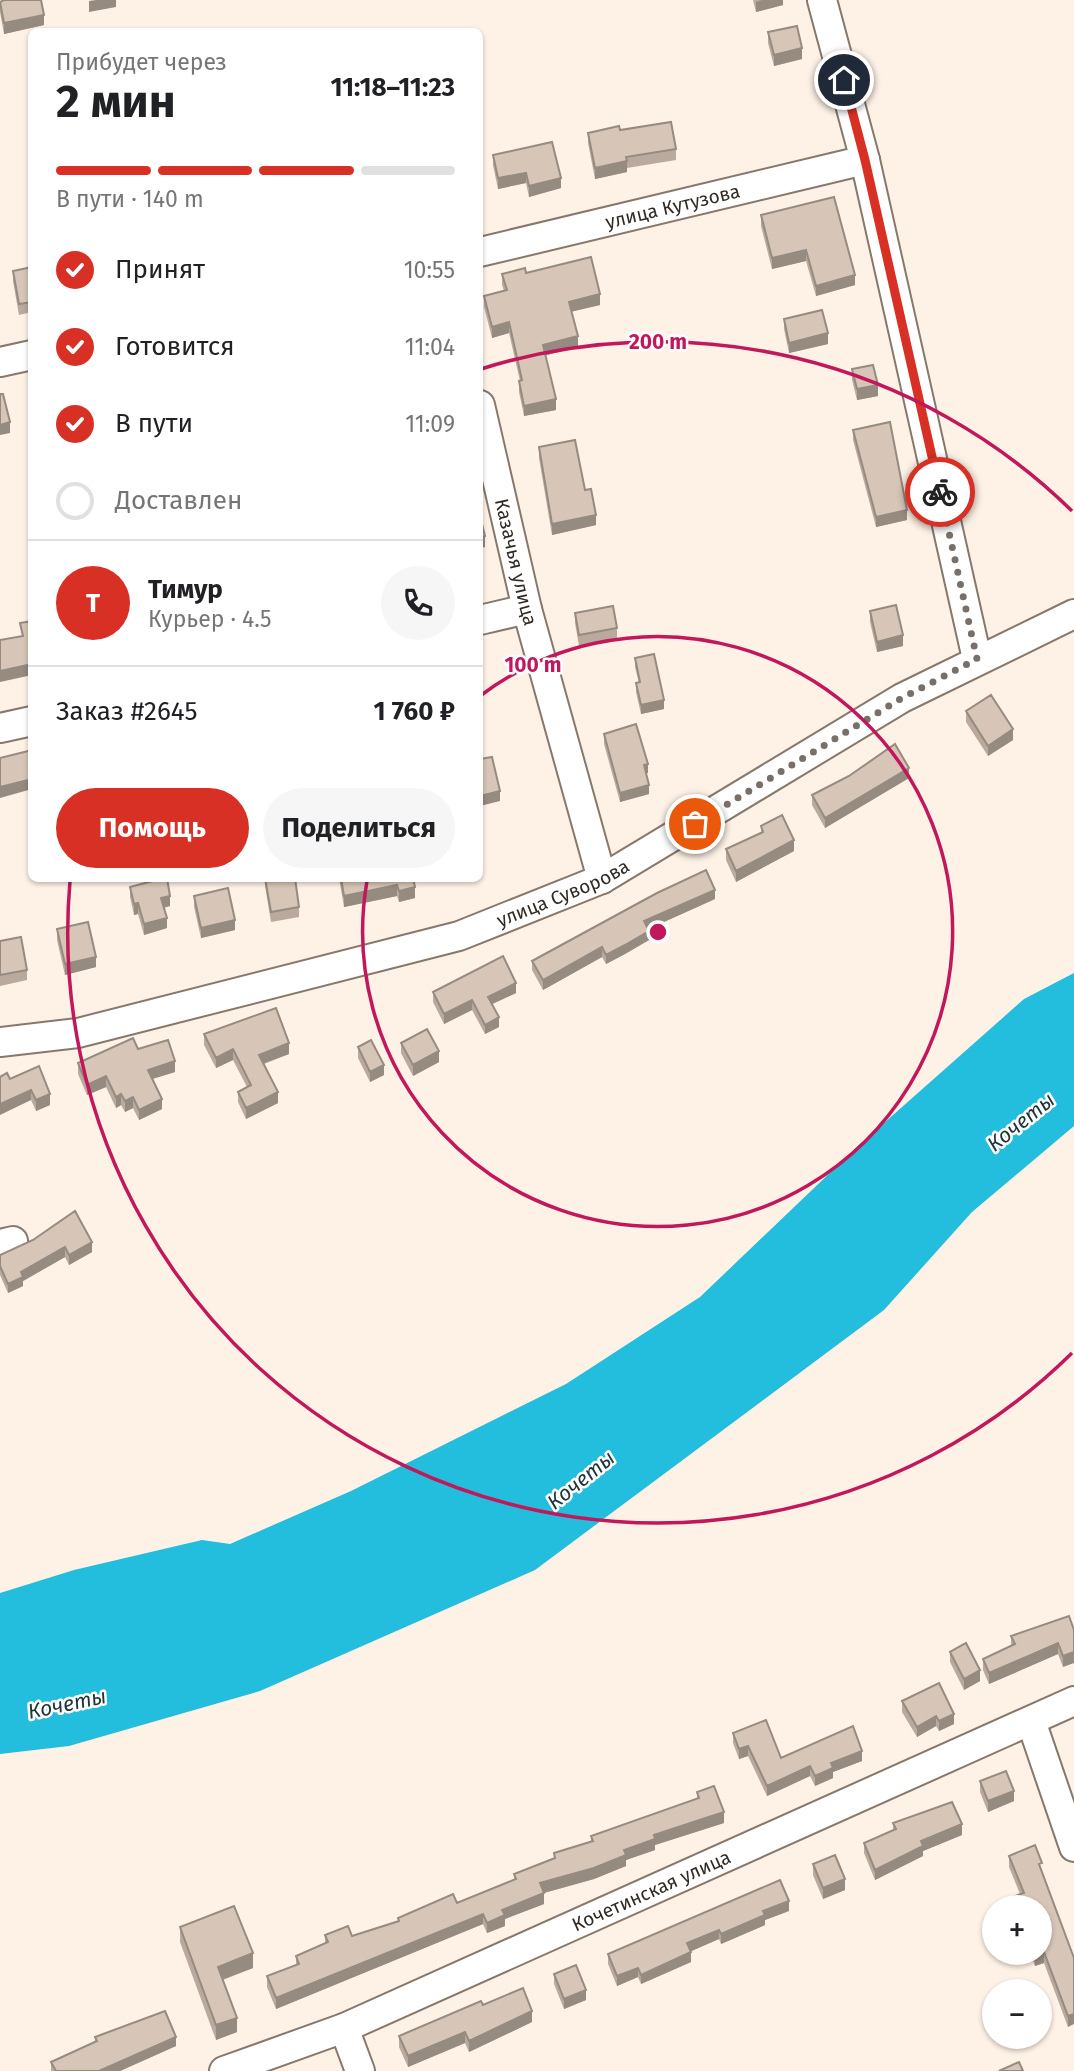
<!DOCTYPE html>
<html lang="ru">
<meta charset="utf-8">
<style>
:root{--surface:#fff;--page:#f6f6f6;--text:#202124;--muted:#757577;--line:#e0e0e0;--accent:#d93025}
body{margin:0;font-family:"Fira Sans",sans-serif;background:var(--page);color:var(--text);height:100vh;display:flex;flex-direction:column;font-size:26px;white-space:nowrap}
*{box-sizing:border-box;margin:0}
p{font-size:23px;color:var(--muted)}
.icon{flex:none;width:38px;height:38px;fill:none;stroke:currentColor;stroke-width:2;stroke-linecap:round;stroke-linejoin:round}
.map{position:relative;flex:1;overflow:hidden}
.panel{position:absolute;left:28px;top:28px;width:455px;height:854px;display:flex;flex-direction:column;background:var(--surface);border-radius:10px;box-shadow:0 2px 5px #0004}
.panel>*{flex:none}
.controls{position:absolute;left:982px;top:1895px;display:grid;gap:14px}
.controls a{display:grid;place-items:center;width:70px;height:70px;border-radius:50%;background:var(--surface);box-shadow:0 2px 5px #0004;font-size:35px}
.pin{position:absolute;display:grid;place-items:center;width:60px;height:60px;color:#fff;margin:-30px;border:4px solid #fff;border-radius:50%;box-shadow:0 2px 7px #0007}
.courier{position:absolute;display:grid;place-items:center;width:70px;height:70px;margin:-35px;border:5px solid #d93025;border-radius:50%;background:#fff;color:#222;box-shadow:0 2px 9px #0007}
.overview em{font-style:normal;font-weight:700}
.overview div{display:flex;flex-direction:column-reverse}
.overview{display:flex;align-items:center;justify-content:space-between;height:119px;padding:0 28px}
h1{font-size:46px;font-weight:700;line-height:52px}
.bar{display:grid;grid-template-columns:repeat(4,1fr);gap:10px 7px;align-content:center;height:84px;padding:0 28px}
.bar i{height:9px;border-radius:5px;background:var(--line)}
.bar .current{background:var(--accent)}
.bar p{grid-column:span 4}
.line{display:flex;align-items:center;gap:18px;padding:0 28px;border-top:2px solid var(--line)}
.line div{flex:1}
.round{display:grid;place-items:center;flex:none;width:74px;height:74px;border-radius:37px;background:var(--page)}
ol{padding:0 28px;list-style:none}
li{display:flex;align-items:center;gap:21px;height:77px}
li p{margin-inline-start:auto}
li .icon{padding:7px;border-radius:50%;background:var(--accent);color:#fff;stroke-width:4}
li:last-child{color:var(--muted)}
li i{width:38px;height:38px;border:4px solid var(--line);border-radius:50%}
.cta{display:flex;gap:14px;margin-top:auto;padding:14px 28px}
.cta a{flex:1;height:80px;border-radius:42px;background:var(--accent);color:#fff;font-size:28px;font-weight:700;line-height:80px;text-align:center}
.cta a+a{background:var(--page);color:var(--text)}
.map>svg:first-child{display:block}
.water{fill:#23bddd}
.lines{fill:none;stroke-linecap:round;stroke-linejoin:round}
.minor-casing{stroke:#87786b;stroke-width:32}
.minor{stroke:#fff;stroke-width:28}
.wall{fill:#b9aa9d}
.shaded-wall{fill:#968b80}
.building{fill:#d7c6b7;stroke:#968b80;stroke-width:2}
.done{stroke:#787068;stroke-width:7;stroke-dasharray:0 12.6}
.route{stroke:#d93025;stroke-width:9}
.ring{fill:none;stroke:#c2185b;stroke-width:3.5}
.labels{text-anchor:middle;stroke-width:5;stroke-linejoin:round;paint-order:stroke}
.street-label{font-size:19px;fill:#302a24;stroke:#fff}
.water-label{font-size:21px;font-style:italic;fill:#1d343a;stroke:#fff}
.centre{fill:#c2185b;stroke:#fff;stroke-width:3.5}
.ring-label{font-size:21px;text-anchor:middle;font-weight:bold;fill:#c2185b;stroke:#fff;stroke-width:5;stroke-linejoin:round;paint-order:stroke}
</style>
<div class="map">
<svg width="1074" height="2071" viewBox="0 0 1074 2071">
<rect width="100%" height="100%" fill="#fef1e5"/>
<path class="water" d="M1074 973V1126L972 1212 884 1310 535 1570 260 1691 69 1746 0 1754V1593L74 1570 202 1540 230 1544 351 1491 566 1384 700 1297 858 1146 1024 999Z"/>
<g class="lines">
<defs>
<g id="minor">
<path d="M822 0 865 160 977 659"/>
<path id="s1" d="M480 252 865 160"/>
<path d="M0 362 32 355"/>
<path id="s2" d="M480 405 527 609 602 879"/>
<path d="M480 620 527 609"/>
<path d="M0 728 32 721"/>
<path id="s3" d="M0 1042 78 1033 459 936 602 879 902 698 1074 614"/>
<path d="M0 1244 13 1241"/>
<path d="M1031 1721 1074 1847"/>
<path d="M344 2028 360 2071"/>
<path id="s4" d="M224 2071 344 2028 1074 1701"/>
</g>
</defs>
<use href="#minor" class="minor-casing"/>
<use href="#minor" class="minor"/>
</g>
<path class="wall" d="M753 0H783V5L756 12Z
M0 1 44 25 4 34 0 12Z
M768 32 802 59 774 66 768 43Z
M620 130 676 149V160L627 168V172L595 179 588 143V133Z
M493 155 561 188 529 197 526 183 498 189 493 165Z
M761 215 855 285 816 296 806 261 772 269 761 226Z
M32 267V312L19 315 13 281V271Z
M526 273 600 305 571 312 578 347 546 355 556 410 524 416 519 392V381H520L509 333 492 338 484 307V296L504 291 502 285V274Z
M784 319 828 344 789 353 784 329Z
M852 369 878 396 857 400 852 380Z
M853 430 907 520 876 527 853 440Z
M539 447 585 490 596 525 552 535 539 458Z
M870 611 903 646 877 652 870 622Z
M575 613 617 628V639L579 646 575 623Z
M635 658 664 709 641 714 636 692V683H639L635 667Z
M966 711 1013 740 988 756 966 722Z
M604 734 648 773H646L649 794 620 802 604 744Z
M909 778 825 828 812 805V795Z
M761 826 794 851 736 882 726 860V849L761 833Z
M265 878 299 907V917L271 922 265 886Z
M339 878H413L415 898 399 902 397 896 344 907Z
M130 887 170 906 164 908 167 928 144 935 138 914 134 915 130 897Z
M194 896 235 930 201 938 194 907Z
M715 899 648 929 649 940 625 954 606 964 602 957 543 990 532 970V961Z
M57 929 96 967 65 975 57 940Z
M0 941 27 970V980L0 986Z
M433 992 516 993 492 1004 499 1027 485 1034 472 1010 444 1024 433 1002Z
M204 1034 289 1054 264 1064 278 1103 246 1119 238 1102V1092L247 1087 233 1060 216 1068 204 1045Z
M401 1043 439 1062 413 1076 401 1053Z
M358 1047 384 1075 370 1082 358 1058Z
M138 1049 175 1072 153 1079 162 1109 139 1120 133 1108 125 1112 121 1105 116 1108 106 1087 87 1095 78 1074V1063Z
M39 1066 50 1105 36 1111 31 1100 10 1079Z
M33 1240 92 1252 69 1265 65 1257 23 1281V1286L8 1293 0 1275V1255Z
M1069 1616 1063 1667 1058 1654 989 1684 983 1670V1659L1011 1646V1636Z
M950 1652 980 1681 964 1690 950 1662Z
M902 1701 954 1724 939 1731 936 1726 917 1737 902 1712Z
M733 1733 781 1758 862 1761 833 1772V1778L815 1786 810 1776 767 1796 748 1756 739 1759 733 1743Z
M980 1781 1014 1801 988 1812 980 1792Z
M697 1792 724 1823 655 1845V1850L626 1860V1866L594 1879 544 1893V1904L505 1919V1926L487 1933 483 1924 276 2009 267 1987V1976L296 1965V1956L325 1944V1935L352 1936 398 1921V1918L457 1903 514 1879V1874L554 1859V1853L591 1842V1836L697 1799Z
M893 1823 962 1835 923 1851V1856L875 1880 864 1853V1843L893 1830Z
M1009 1856 1042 1873 1074 1958 1068 2027 1044 1963 1035 1966 1030 1953H1040V1908H1016L1015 1896 1020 1894 1009 1867Z
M813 1864 845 1890 823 1899 813 1875Z
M789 1911 765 1920V1925L721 1944 719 1939 691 1951V1962L641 1984 638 1977 617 1986 608 1964V1954Z
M180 1927 253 1968 223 1980 237 2032 216 2040 180 1942Z
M554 1974 586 2000 564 2009 554 1984Z
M483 2005 532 2022 469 2052 465 2043 408 2067 399 2047V2036Z
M95 2037 176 2046 120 2071H51V2062L95 2042Z"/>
<path class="shaded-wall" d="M96 0H116V7L89 12V1Z
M762 0H783V5L756 12V2Z
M44 15V25L4 34V23Z
M802 48V59L774 66V55Z
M627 161V172L595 179V168Z
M526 173V183L498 189V178Z
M561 178V188L529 197V186Z
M806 250V261L772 269V258Z
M855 275V285L816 296V286Z
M600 294V305L569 312V302Z
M509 322V333L492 338V327Z
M828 333V344L789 353V343Z
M578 336V347L543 356V345Z
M878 385V396L857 400V389Z
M556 399V410L524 416V406Z
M10 422V433L0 435V425Z
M907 510V520L876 527V517Z
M596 515V525L552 535V524Z
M485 536V547L480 548V537Z
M903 635V646L877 652V642Z
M32 664V675L0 682V671Z
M664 700V709L641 714V705Z
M1013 729V740L988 756V746Z
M648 764V773L644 774V765Z
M909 768V778L825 828V818Z
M32 779V789L0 798V787Z
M649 785V794L620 802V793Z
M500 791V801L480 806V796Z
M794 840V851L736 882V871Z
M397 885V896L344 907V896Z
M415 887V898L399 902V891Z
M715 890V899L644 931V921Z
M170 896V906L161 908V898Z
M138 903V914L134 915V904Z
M167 918V928L144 935V924Z
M235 920V930L201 938V928Z
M649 931V940L625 954 606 964V955Z
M602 947V957L543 990V980Z
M96 957V967L65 975V964Z
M516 983V993L488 1006V997Z
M472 1000V1010L444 1024V1014Z
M499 1017V1027L485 1034V1025Z
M289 1043V1054L259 1065V1055Z
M233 1049V1060L216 1068V1058Z
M439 1051V1062L413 1076V1065Z
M175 1061V1072L148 1080V1070Z
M384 1065V1075L370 1082V1072Z
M106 1076V1087L87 1095V1085Z
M31 1090V1100L0 1115V1104Z
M278 1092V1103L246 1119V1108Z
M50 1094V1105L36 1111V1100Z
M121 1094V1105L116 1108V1097Z
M133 1097V1108L125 1112V1101Z
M162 1099V1109L139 1120V1110Z
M92 1242V1252L69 1265V1255Z
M65 1247V1257L23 1281V1286L8 1293V1284L21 1272Z
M1058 1643V1654L989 1684V1673Z
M1074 1652V1663L1063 1667V1656Z
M980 1670V1681L964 1690V1679Z
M954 1714V1724L939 1731V1721Z
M936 1716V1726L917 1737V1727Z
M748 1746V1756L739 1759V1749Z
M862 1751V1761L833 1772V1778L815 1786V1776L831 1763Z
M810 1766V1776L767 1796V1786Z
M1014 1791V1801L988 1812V1801Z
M724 1812V1823L655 1845V1850L626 1860V1866L594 1879 540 1894V1883L624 1850 654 1835Z
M962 1824V1835L923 1851V1856L875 1880V1870L921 1841Z
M845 1879V1890L823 1899V1888Z
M544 1893V1904L505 1919V1926L487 1933V1923L502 1910Z
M789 1901V1911L765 1920V1925L721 1944V1934L763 1911Z
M483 1914V1924L276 2009V1998Z
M719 1930V1939L687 1953V1943Z
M691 1952V1962L641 1984V1975Z
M1044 1952V1963L1035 1966V1956Z
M253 1953V1968L218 1981V1967Z
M638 1968V1977L617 1986V1976Z
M586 1990V2000L564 2009V1999Z
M532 2011V2022L469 2052V2041Z
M1074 2014V2024L1068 2027V2016Z
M237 2018V2032L216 2040V2025Z
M465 2032V2043L408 2067V2056Z
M176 2037V2046L120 2071H99Z"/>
<path class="building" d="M4 0H41L44 15 4 23 0 2Z
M797 26 802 48 774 55 768 32Z
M671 122 676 149 626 157 627 161 595 168 588 133 619 126 620 130Z
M552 142 561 178 529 186 526 173 498 178 493 155Z
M834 197 855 275 816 286 806 250 772 258 761 215Z
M591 257 600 294 569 302 578 336 543 345 556 399 524 406 519 381 522 380 509 322 492 327 484 296 507 290 502 274 525 268 526 273Z
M32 267V302L19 304 13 271Z
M822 310 828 333 789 343 784 319Z
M873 365 878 385 857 389 852 369Z
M0 394H3L10 422 0 425Z
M890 422 907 510 876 517 853 430Z
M575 440 585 490 591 489 596 515 552 524 539 447Z
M480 516 485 536 480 537Z
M896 605 903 635 877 642 870 611Z
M613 606 617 628 579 635 575 613Z
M32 621V664L0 671V640L23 636 20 623Z
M654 654 664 700 641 705 636 683 640 682 635 658Z
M991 695 1013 729 988 746 966 711Z
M636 724 648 764 644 765 649 785 620 793 604 734Z
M895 744 909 768 825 818 812 795 849 776Z
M32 750V779L0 787V758Z
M492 757 500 791 480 796V759Z
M782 815 794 840 736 871 726 849 763 832 761 826Z
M706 870 715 890 644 921 649 931 625 945 606 955 602 947 543 980 532 961 657 893Z
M164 878H167L170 896 161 898 167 918 144 924 138 903 134 904 130 887Z
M265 878H295L299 907 271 912Z
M341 878H413L415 887 399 891 397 885 344 896Z
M228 888 235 920 201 928 194 896Z
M88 922 96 957 65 964 57 929Z
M21 937 27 970 0 975V941Z
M503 956 516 983 488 997 499 1017 485 1025 472 1000 444 1014 433 992Z
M276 1008 289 1043 259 1055 278 1092 246 1108 238 1092 251 1085 233 1049 216 1058 204 1034Z
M427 1029 439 1051 413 1065 401 1043Z
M133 1038 138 1049 168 1040 175 1061 148 1070 162 1099 139 1110 133 1097 125 1101 121 1094 116 1097 106 1076 87 1085 78 1063Z
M371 1040 384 1065 370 1072 358 1047Z
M39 1066 50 1094 36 1100 31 1090 0 1104V1077L7 1073 10 1079Z
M75 1211 92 1242 69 1255 65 1247 21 1272 23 1277 8 1284 0 1266V1255L33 1240Z
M1069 1616 1074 1630V1652L1063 1656 1058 1643 989 1673 983 1659 1015 1644 1011 1636Z
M966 1643 980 1670 964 1679 950 1652Z
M939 1683 954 1714 939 1721 936 1716 917 1727 902 1701Z
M766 1720 781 1758 853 1726 862 1751 831 1763 833 1768 815 1776 810 1766 767 1786 748 1746 739 1749 733 1733Z
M1006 1771 1014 1791 988 1801 980 1781Z
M714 1786 724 1812 654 1835 655 1839 624 1850 626 1855 594 1868 540 1883 544 1893 502 1910 505 1915 487 1923 483 1914 276 1998 267 1976 299 1964 296 1956 328 1942 325 1935 348 1926 352 1936 399 1921 398 1918 453 1894 457 1903 516 1879 514 1874 555 1858 554 1853 593 1841 591 1836 699 1798 697 1792Z
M952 1802 962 1824 921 1841 923 1846 875 1870 864 1843 896 1829 893 1823Z
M1035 1845 1042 1863 1039 1864 1074 1958V2014L1068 2016 1044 1952 1035 1956 1034 1953H1040V1908H1020L1015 1896 1024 1893 1009 1856Z
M835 1855 845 1879 823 1888 813 1864Z
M780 1880 789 1901 763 1911 765 1915 721 1934 719 1930 687 1943 691 1952 641 1975 638 1968 617 1976 608 1954Z
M234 1906 253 1953 218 1967 237 2018 216 2025 180 1927Z
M576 1965 586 1990 564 1999 554 1974Z
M523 1988 532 2011 469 2041 465 2032 408 2056 399 2036 481 2001 483 2005Z
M165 2011 176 2037 99 2071H56L51 2062 97 2041 95 2037Z
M1019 2062 1023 2071H999Z"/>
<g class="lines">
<path class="done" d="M695 824 902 698 977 659 940 492"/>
<path class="route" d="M844 80 865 160 940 492"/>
</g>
<g class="ring">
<path d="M480 696A295 295 0 1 1 367 881"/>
<path d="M1072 1353A590 590 0 0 1 70 881M481 369A590 590 0 0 1 1072 511"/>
</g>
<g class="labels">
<g class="street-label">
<text dy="7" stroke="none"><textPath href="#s1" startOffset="198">улица Кутузова</textPath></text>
<text dy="7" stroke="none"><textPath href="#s2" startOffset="161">Казачья улица</textPath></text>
<text dy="7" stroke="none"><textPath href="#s3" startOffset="584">улица Суворова</textPath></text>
<text dy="7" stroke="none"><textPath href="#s4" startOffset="464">Кочетинская улица</textPath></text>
</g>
<g class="water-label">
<text transform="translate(1021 1122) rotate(-39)" y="7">Кочеты</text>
<text transform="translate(581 1480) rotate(-39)" y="7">Кочеты</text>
<text transform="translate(67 1704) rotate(-12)" y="7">Кочеты</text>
</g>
</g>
<circle cx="658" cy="932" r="10" class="centre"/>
<g class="ring-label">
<text x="658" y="349">200 m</text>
<text x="533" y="672">100 m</text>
</g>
</svg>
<div class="controls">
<a>+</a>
<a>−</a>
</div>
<div class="pin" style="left:695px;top:824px;background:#ea580c"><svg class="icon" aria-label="bag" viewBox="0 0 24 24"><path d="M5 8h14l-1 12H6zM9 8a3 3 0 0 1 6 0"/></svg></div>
<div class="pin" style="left:844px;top:80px;background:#1f2937"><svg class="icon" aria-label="home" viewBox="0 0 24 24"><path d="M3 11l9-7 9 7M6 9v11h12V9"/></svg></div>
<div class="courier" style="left:940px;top:492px"><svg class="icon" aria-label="bike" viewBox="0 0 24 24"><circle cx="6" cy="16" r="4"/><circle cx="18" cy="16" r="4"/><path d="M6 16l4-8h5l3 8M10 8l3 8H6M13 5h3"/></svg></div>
<section class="panel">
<div class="overview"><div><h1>2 мин</h1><p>Прибудет через</p></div><em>11:18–11:23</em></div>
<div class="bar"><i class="current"></i><i class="current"></i><i class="current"></i><i></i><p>В пути · 140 m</p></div>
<ol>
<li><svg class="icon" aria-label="check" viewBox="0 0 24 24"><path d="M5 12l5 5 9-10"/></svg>Принят<p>10:55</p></li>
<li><svg class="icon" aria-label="check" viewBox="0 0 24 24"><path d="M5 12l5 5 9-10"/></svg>Готовится<p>11:04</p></li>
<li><svg class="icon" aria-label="check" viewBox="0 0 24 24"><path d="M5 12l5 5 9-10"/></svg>В пути<p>11:09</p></li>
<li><i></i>Доставлен</li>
</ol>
<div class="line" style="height:126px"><b class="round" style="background:var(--accent);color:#fff">Т</b><div><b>Тимур</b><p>Курьер · 4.5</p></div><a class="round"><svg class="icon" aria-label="phone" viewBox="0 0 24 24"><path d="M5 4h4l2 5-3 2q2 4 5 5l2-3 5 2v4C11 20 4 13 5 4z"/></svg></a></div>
<div class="line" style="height:91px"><div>Заказ #2645</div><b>1 760 ₽</b></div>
<div class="cta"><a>Помощь</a><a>Поделиться</a></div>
</section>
</div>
